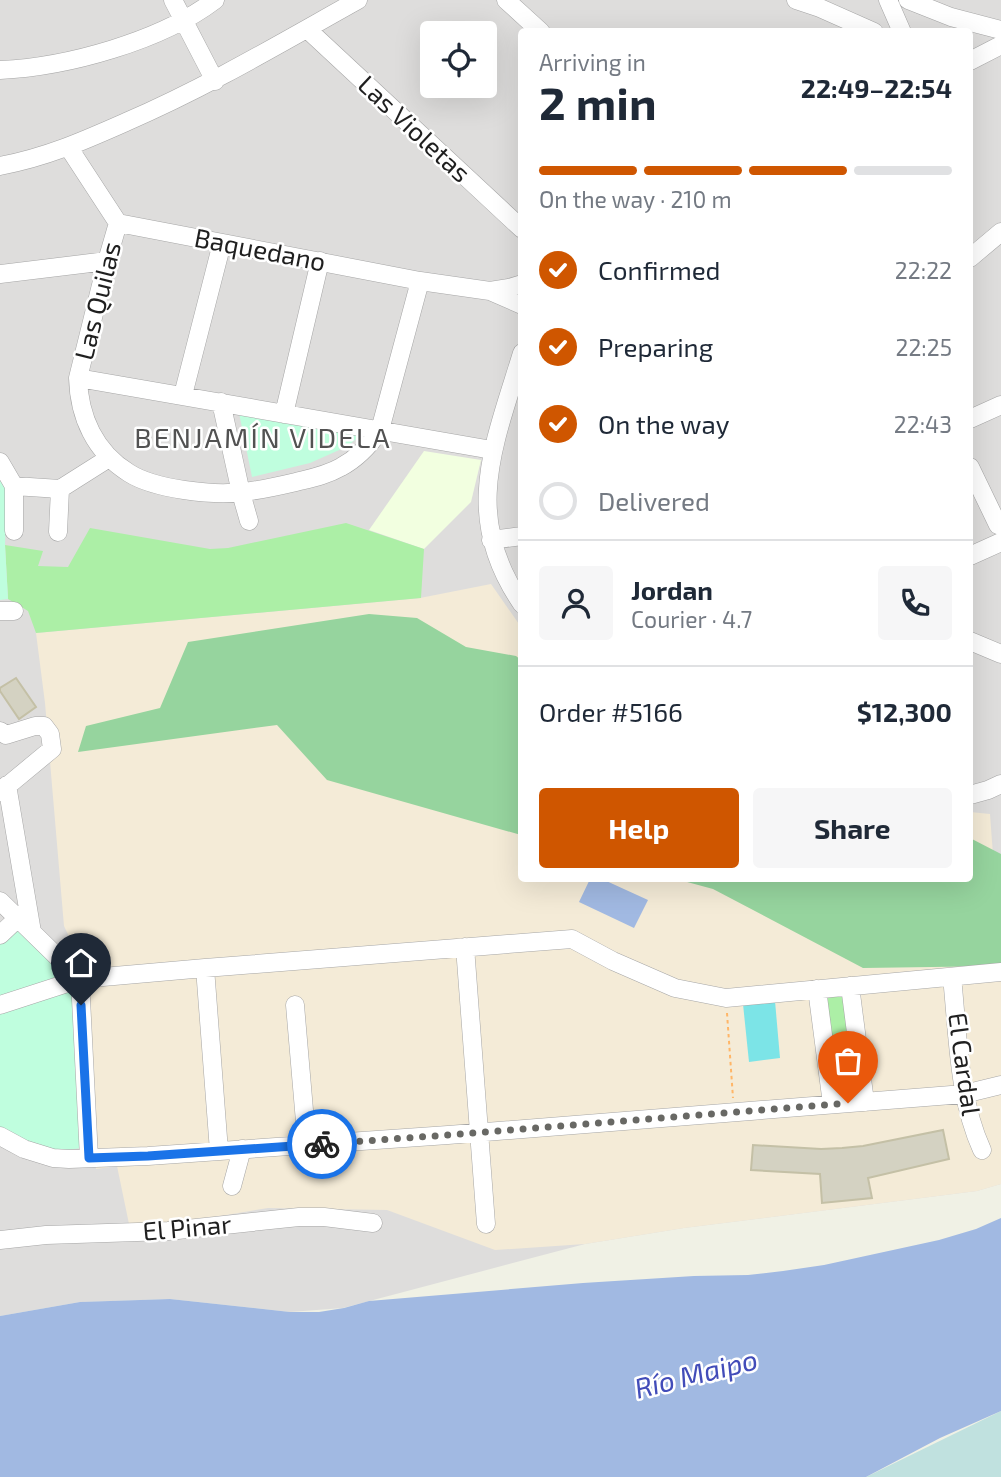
<!DOCTYPE html>
<meta charset="utf-8">
<style>
:root{--surface:#fff;--page:#f6f6f7;--text:#1f2937;--muted:#747a83;--line:#e0e1e3;--accent:#cf5600}
body{margin:0;font-family:"Exo 2",sans-serif;background:var(--page);color:var(--text);height:100vh;display:flex;flex-direction:column;font-size:26px;white-space:nowrap}
*{box-sizing:border-box;margin:0}
p{font-size:23px;color:var(--muted)}
.icon{flex:none;width:38px;height:38px;fill:none;stroke:currentColor;stroke-width:2;stroke-linecap:round;stroke-linejoin:round}
.map{position:relative;flex:1;overflow:hidden}
.sheet{position:absolute;left:518px;top:28px;width:455px;height:854px;display:flex;flex-direction:column;background:var(--surface);border-radius:7px;box-shadow:0 7px 28px #0002}
.sheet>*{flex:none}
.controls{position:absolute;left:420px;top:21px;display:grid;gap:14px}
.controls a{display:grid;place-items:center;width:77px;height:77px;border-radius:7px;background:var(--surface);box-shadow:0 7px 28px #0002;font-size:35px}
.pin{position:absolute;display:grid;place-items:center;width:60px;height:60px;color:#fff;margin:-72px -30px;border-radius:50% 50% 50% 0;rotate:-45deg;box-shadow:0 0 7px #0007}
.pin .icon{rotate:45deg}
.courier{position:absolute;display:grid;place-items:center;width:70px;height:70px;margin:-35px;border:5px solid #1a73e8;border-radius:50%;background:#fff;color:#222;box-shadow:0 2px 9px #0007}
.headline em{font-style:normal;font-weight:700}
.headline div{display:flex;flex-direction:column-reverse}
.headline{display:flex;align-items:center;justify-content:space-between;height:119px;padding:0 21px}
h1{font-size:46px;font-weight:700;line-height:52px}
.bar{display:grid;grid-template-columns:repeat(4,1fr);gap:10px 7px;align-content:center;height:84px;padding:0 21px}
.bar i{height:9px;border-radius:5px;background:var(--line)}
.bar .selected{background:var(--accent)}
.bar p{grid-column:span 4}
.line{display:flex;align-items:center;gap:18px;padding:0 21px;border-top:2px solid var(--line)}
.line div{flex:1}
.round{display:grid;place-items:center;flex:none;width:74px;height:74px;border-radius:7px;background:var(--page)}
ol{padding:0 21px;list-style:none}
li{display:flex;align-items:center;gap:21px;height:77px}
li p{margin-inline-start:auto}
li .icon{padding:7px;border-radius:50%;background:var(--accent);color:#fff;stroke-width:4}
li:last-child{color:var(--muted)}
li i{width:38px;height:38px;border:4px solid var(--line);border-radius:50%}
.button{display:flex;gap:14px;margin-top:auto;padding:14px 21px}
.button a{flex:1;height:80px;border-radius:7px;background:var(--accent);color:#fff;font-size:28px;font-weight:700;line-height:80px;text-align:center}
.button a+a{background:var(--page);color:var(--text)}
.map>svg:first-child{display:block}
.residential{fill:#dedddc;fill-rule:evenodd}
.education{fill:#f2ffe0}
.military{fill:#f4ebd7}
.grass{fill:#acefa6}
.forest{fill:#96d49e}
.wetland{fill:#c0e1df}
.park{fill:#bffede}
.pitch{fill:#7ce4e7}
.water{fill:#a1b9e2}
.building{fill:#d4d2c2;stroke:#c4c0a6;stroke-width:2}
.lines{fill:none;stroke-linecap:round;stroke-linejoin:round}
.minor-casing{stroke:#a6a6a6;stroke-width:19}
.path{stroke:#ffb668;stroke-width:2;stroke-dasharray:3.5 3.5;stroke-linecap:butt}
.minor{stroke:#fff;stroke-width:18}
.done{stroke:#686864;stroke-width:7;stroke-dasharray:0 12.6}
.route{stroke:#1a73e8;stroke-width:9}
.labels{text-anchor:middle;stroke-width:5;stroke-linejoin:round;paint-order:stroke}
.street-label{font-size:26px;fill:#1f1f1f;stroke:#fff}
.neighbourhood-label{font-size:28px;letter-spacing:2px;fill:#525252;stroke:#fff}
.water-label{font-size:28px;font-style:italic;fill:#424cb9;stroke:#fff}
</style>
<div class="map">
<svg width="1001" height="1477" viewBox="0 0 1001 1477">
<rect width="100%" height="100%" fill="#f0f1e5"/>
<path class="residential" d="M0 0H1001V1184L977 1191 684 1228 585 1244 343 1308 290 1312 170 1299 80 1302 0 1316ZM522 32H970V878H522ZM432 33H485V86H432Z"/>
<path class="education" d="M424 451 481 460 471 502 424 549 369 530Z"/>
<path class="military" d="M491 584 521 627 522 878H970V812L990 814 1001 963V1184L977 1191 684 1228 585 1244 495 1250 387 1210 268 1208 179 1223 129 1224 117 1166 96 1169 85 970 64 926 45 703 36 633 420 598Z"/>
<path class="grass" d="M346 523 424 549 421 598 36 633 28 611 8 599 5 545 43 551 38 566 68 567 90 528 210 549 228 548Z
M845 992 860 1097 834 1099 823 994Z"/>
<path class="forest" d="M369 614 417 618 466 647 516 656 521 660V835L327 780 277 725 78 752 86 726 160 708 188 642Z
M970 838 1001 854V966L863 968 713 889 676 879 970 878Z"/>
<path class="wetland" d="M1001 1411V1477H866Z"/>
<path class="park" d="M238 408 364 433 346 447 310 463 252 477Z
M0 474 7 485 5 545 8 599 0 600Z
M17 926 63 976 0 996V942Z
M74 987 81 1148C57 1152 48 1149 25 1140 16 1136 8 1133 0 1127V1011Z"/>
<path class="pitch" d="M775 1001 780 1058 749 1062 743 1004Z"/>
<path class="water" d="M590 879H602L648 900 634 928 579 902Z
M1001 1218V1411L940 1438 866 1477H0V1316L80 1302 170 1299 290 1312H319L344 1308 369 1301 583 1283 694 1276 748 1275 783 1271 824 1265 939 1240 976 1229Z"/>
<path class="building" d="M16 678 36 707 19 719 0 691V688Z
M943 1130 949 1159 868 1178 872 1198 822 1203 820 1174 751 1170 753 1145 821 1149 842 1148 863 1146Z"/>
<g class="lines">
<defs>
<path id="minor" d="M173 0 215 81
M506 0 541 32
M796 0 820 8 874 32
M888 0 902 32
M908 0 951 17 1001 30
M307 29 522 229
M970 61 1001 45
M0 70C67 67 161 41 215 0
M69 148 118 223 420 281 490 291 522 305
M0 166C47 157 83 141 126 122 207 87 281 43 358 0
M118 223 107 261 78 378C79 417 95 452 129 473 154 489 213 496 243 492 261 490 279 486 296 482 312 478 327 475 341 467 358 458 369 446 380 430L420 281
M970 258 1001 232
M0 274 107 261
M490 291 509 288 522 284
M522 353C494 445 461 516 522 604
M78 378 492 450
M183 395 222 243
M221 402 241 493 249 521
M284 414 320 261
M970 419 1001 405
M0 462 14 486 60 489
M970 467 998 525
M60 489 109 458
M14 531V486
M58 532 60 489
M491 540 522 536
M970 556 1001 542
M0 611H14
M970 641 1001 654
M0 731 6 735 35 726H44L50 734 52 749 0 792
M7 785 32 932
M970 795 988 790 1001 784
M0 901 80 979 89 1158
M0 935 18 918
M465 947 486 1224
M205 968 219 1151
M952 977C958 1034 958 1098 982 1150
M850 986 865 1102
M817 989 832 1104
M0 1005 80 979 205 968 572 939 613 961 675 988 726 998 1001 972
M295 1005 307 1145
M0 1136 24 1149 53 1158 69 1159 148 1156 448 1135 964 1094 1001 1085
M232 1186 242 1149
M0 1240 46 1235 168 1231 299 1217H324L373 1223"/>
</defs>
<use href="#minor" class="minor-casing"/>
<path class="path" d="M727 1013 733 1098"/>
<use href="#minor" class="minor"/>
</g>
<g class="lines">
<path class="done" d="M322 1144 448 1135 848 1103"/>
<path class="route" d="M81 1005 89 1158 148 1156 322 1144"/>
</g>
<g class="labels">
<g class="street-label">
<text transform="translate(414 129) rotate(43)" y="9">Las Violetas</text>
<text transform="translate(260 250) rotate(11)" y="9">Baquedano</text>
<text transform="translate(98 301) rotate(-76)" y="9">Las Quilas</text>
<text transform="translate(964 1064) rotate(82)" y="9">El Cardal</text>
<text transform="translate(187 1228) rotate(-5)" y="9">El Pinar</text>
</g>
<g class="neighbourhood-label">
<text x="263" y="448">BENJAMÍN VIDELA</text>
</g>
<g class="water-label">
<text transform="translate(696 1374) rotate(-14)" y="10">Río Maipo</text>
</g>
</g>
</svg>
<div class="controls">
<a><svg class="icon" aria-label="locate" viewBox="0 0 24 24"><circle cx="12" cy="12" r="6"/><path d="M12 2v4M12 18v4M2 12h4M18 12h4"/></svg></a>
</div>
<div class="pin" style="left:848px;top:1103px;background:#ea580c"><svg class="icon" aria-label="bag" viewBox="0 0 24 24"><path d="M5 8h14l-1 12H6zM9 8a3 3 0 0 1 6 0"/></svg></div>
<div class="pin" style="left:81px;top:1005px;background:#1f2937"><svg class="icon" aria-label="home" viewBox="0 0 24 24"><path d="M3 11l9-7 9 7M6 9v11h12V9"/></svg></div>
<div class="courier" style="left:322px;top:1144px"><svg class="icon" aria-label="bike" viewBox="0 0 24 24"><circle cx="6" cy="16" r="4"/><circle cx="18" cy="16" r="4"/><path d="M6 16l4-8h5l3 8M10 8l3 8H6M13 5h3"/></svg></div>
<section class="sheet">
<div class="headline"><div><h1>2 min</h1><p>Arriving in</p></div><em>22:49–22:54</em></div>
<div class="bar"><i class="selected"></i><i class="selected"></i><i class="selected"></i><i></i><p>On the way · 210 m</p></div>
<ol>
<li><svg class="icon" aria-label="check" viewBox="0 0 24 24"><path d="M5 12l5 5 9-10"/></svg>Confirmed<p>22:22</p></li>
<li><svg class="icon" aria-label="check" viewBox="0 0 24 24"><path d="M5 12l5 5 9-10"/></svg>Preparing<p>22:25</p></li>
<li><svg class="icon" aria-label="check" viewBox="0 0 24 24"><path d="M5 12l5 5 9-10"/></svg>On the way<p>22:43</p></li>
<li><i></i>Delivered</li>
</ol>
<div class="line" style="height:126px"><a class="round"><svg class="icon" aria-label="person" viewBox="0 0 24 24"><circle cx="12" cy="8" r="4"/><path d="M4 21q1-7 8-7t8 7"/></svg></a><div><b>Jordan</b><p>Courier · 4.7</p></div><a class="round"><svg class="icon" aria-label="phone" viewBox="0 0 24 24"><path d="M5 4h4l2 5-3 2q2 4 5 5l2-3 5 2v4C11 20 4 13 5 4z"/></svg></a></div>
<div class="line" style="height:91px"><div>Order #5166</div><b>$12,300</b></div>
<div class="button"><a>Help</a><a>Share</a></div>
</section>
</div>
